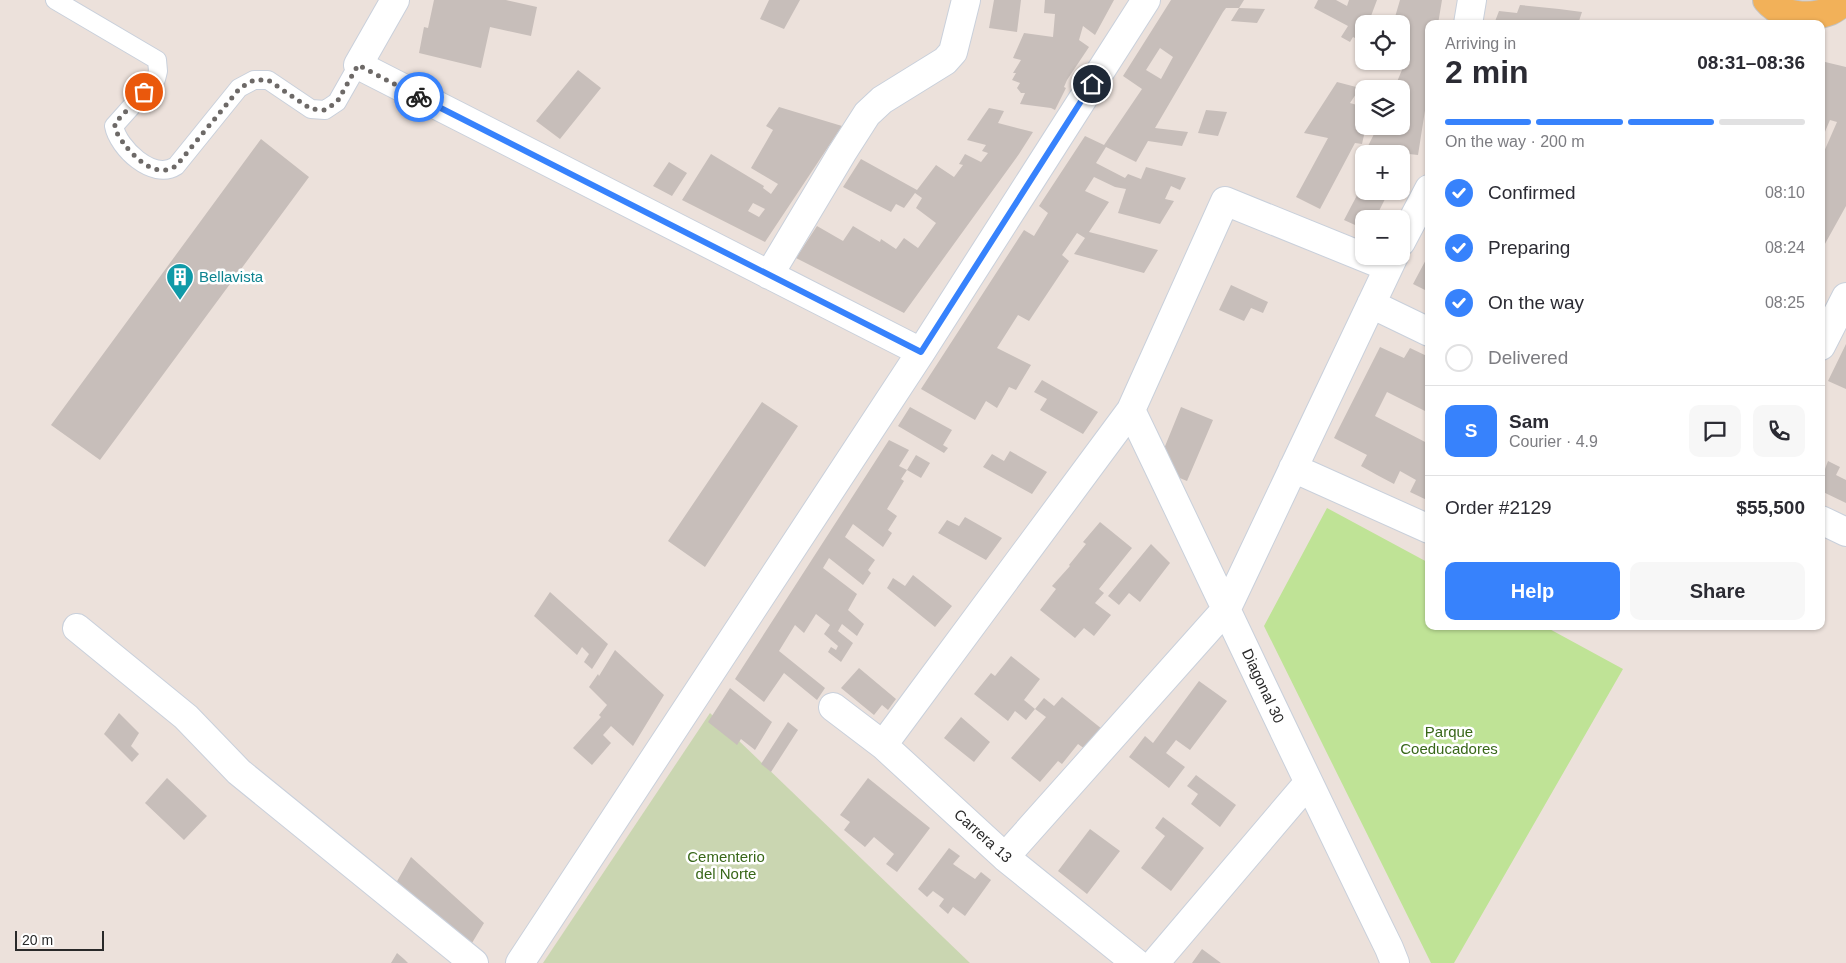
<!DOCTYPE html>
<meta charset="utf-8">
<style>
:root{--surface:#fff;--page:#f7f7f7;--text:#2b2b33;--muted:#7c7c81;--line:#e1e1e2;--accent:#3782fc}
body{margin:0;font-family:Arial,sans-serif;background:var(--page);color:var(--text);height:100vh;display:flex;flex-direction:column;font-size:19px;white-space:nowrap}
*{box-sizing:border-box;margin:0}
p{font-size:16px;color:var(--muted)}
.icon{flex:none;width:28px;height:28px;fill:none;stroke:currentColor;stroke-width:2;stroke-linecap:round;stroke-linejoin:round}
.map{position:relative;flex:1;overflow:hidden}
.sheet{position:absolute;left:1425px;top:20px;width:400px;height:610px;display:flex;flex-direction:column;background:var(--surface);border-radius:10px;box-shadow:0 1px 4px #0004}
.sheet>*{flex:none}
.buttons{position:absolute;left:1355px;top:15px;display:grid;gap:10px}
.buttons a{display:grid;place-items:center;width:55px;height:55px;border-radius:10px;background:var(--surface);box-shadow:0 1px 4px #0004;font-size:25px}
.scale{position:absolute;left:15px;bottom:12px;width:89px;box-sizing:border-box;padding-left:5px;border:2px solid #292929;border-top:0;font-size:14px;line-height:18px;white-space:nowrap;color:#292929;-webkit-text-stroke:4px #fff;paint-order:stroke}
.pin{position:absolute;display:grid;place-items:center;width:42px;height:42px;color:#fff;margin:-21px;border:2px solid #fff;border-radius:50%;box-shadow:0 1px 5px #0007}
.courier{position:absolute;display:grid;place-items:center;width:50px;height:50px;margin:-25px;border:4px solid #3782fc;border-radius:50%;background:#fff;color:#222;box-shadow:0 1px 6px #0007}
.summary em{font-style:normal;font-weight:700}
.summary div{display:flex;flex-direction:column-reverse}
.summary{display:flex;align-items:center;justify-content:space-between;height:85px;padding:0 20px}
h1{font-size:32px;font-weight:700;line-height:38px}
.bar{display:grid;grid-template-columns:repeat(4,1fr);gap:8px 5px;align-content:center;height:60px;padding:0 20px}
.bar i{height:6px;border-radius:4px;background:var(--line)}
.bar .selected{background:var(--accent)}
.bar p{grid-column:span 4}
.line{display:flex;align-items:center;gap:12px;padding:0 20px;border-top:1px solid var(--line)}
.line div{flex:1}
.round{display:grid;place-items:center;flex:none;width:52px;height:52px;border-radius:10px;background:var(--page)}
ol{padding:0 20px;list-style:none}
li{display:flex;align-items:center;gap:15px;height:55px}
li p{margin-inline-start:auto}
li .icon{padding:5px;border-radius:50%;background:var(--accent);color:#fff;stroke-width:4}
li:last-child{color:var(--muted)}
li i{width:28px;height:28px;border:2px solid var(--line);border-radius:50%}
.cta{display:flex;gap:10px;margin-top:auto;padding:10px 20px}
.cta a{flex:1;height:58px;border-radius:10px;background:var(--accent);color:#fff;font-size:20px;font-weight:700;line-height:58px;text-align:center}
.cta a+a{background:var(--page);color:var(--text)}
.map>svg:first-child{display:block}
.green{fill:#bfe396}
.cemetery{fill:#cad6b1}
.building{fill:#c7beba;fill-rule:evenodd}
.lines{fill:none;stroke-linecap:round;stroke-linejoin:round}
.service-casing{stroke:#c9d0db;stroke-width:20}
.minor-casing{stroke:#c9d0db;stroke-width:30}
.primary-casing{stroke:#c3c3c3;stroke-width:30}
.service{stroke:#fff;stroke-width:18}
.minor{stroke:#fff;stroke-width:28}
.primary{stroke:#f2b159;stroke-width:28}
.done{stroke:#6d6967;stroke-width:5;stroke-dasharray:0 9}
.route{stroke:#3782fc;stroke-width:6}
.labels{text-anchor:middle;stroke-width:5;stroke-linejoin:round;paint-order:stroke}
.culture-label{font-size:15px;fill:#0d838f;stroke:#fff;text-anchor:start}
.street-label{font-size:15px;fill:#292929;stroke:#fff}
.park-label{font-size:15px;fill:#386719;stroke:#fff}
</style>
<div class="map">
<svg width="1846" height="963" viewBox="0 0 1846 963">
<rect width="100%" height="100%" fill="#ece1db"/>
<path class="green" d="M1327 508 1429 563V626H1544L1623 669 1454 963H1431L1264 626Z"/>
<path class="cemetery" d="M710 713 970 963H543Z"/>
<path class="building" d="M434 0H506L537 7 531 36 490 27 481 68 419 53 424 27 428 28Z
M769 0H800L784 29 760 19Z
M994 0H1021L1017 32 989 28Z
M1045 0H1114L1095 35 1083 26 1079 40 1089 47 1067 80 1064 87 1066 88 1055 110 1051 108 1020 104 1025 93H1021L1017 88 1020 83 1012 80 1016 73H1013L1021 60 1013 58 1024 33 1053 37 1055 14 1044 13Z
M1171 0H1244L1239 8 1265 9 1257 23 1231 21 1239 8H1226L1223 12 1155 128 1188 132 1182 146 1148 141 1136 162 1106 147 1096 163 1125 178 1128 174 1141 179 1146 167 1186 178 1180 190 1171 186 1165 199 1174 201 1160 224 1118 213 1126 189 1115 187 1094 177 1085 191 1109 202 1089 232 1158 250 1144 273 1074 254 1085 238 1077 233 1062 255 1069 261 1029 321 1018 315 997 348 1031 365 1016 390 1009 387 997 408 986 401 975 420 921 389 1024 230 1034 236 1048 213 1039 206 1085 136 1104 145 1142 89 1123 76ZM1160 48 1173 57 1161 79 1146 70Z
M1318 0H1336L1347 6 1349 0H1377L1368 24H1364V34L1361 41 1353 37 1350 42 1341 37 1348 26 1314 8Z
M1400 0H1442L1438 24H1429V85L1418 155 1409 154 1401 168V154H1379L1382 148 1368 146 1375 132 1388 135 1390 126H1401V89H1394L1404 65 1395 61H1401V24H1393Z
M1520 5 1559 9 1582 12 1578 24H1494L1499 11 1517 13Z
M1821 61 1846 67V206L1821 251V154H1823L1837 122 1830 120 1821 141Z
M578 70 601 88 560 139 536 121Z
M1337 82 1360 88 1350 103 1364 107V126H1366L1362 144 1355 143 1320 209 1296 197 1328 138 1304 133Z
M779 107 842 126 765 242 682 200 711 154 764 186 763 188 771 194 778 184 751 168 773 130 766 126ZM753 203 765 209 759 217 748 211Z
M989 108 1004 111 998 123 1033 132 1019 154 904 313 796 258 817 226 843 241 853 226 880 242 881 239 896 249 904 238 918 248 936 223 916 208 922 198 915 193 904 208 896 204 891 212 843 187 861 159 917 190 936 165 954 177 963 165 959 164 965 154 981 162 988 153 982 151 986 145 967 140Z
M1206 110 1227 112 1218 136 1198 133Z
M261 139 309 177 100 460 51 425Z
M669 162 687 173 672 196 653 186Z
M1364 182V191H1389L1375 219H1364V229L1344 220Z
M1429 254V292L1413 284Z
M1231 285 1268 302 1263 313 1251 308 1244 321 1219 310Z
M1846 344V389L1828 381Z
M1380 347 1404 358 1410 348 1429 357V413L1387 392 1375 416 1429 444V501L1410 492 1416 480 1400 471 1394 484 1377 475 1361 466 1367 455 1334 438Z
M1042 380 1098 412 1083 434 1040 410 1047 399 1034 392Z
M762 402 798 426 705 567 668 541Z
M910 407 952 430 943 445 948 448 944 453 898 426Z
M1181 407 1213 420 1187 481 1165 472 1159 461Z
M889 440 909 450 899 466 907 470 901 479 904 481 887 509 897 516 888 530 892 533 883 547 853 524 845 537 875 560 868 570 871 573 863 585 829 558 823 568 857 594 848 610 864 624 857 636 842 624 838 631 853 643 841 662 828 652 831 647 836 650 838 646 824 634 830 625 816 614 804 633 795 625 779 651 825 688 817 700 784 673 764 702 735 679Z
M1010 451 1047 472 1032 494 983 467 992 454 1004 461Z
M916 455 930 463 921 478 907 470Z
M1828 461 1840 467 1836 475 1846 480V503L1821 491V467L1825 469Z
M965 517 1002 538 986 560 938 533 947 520 959 526Z
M1100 522 1132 548 1099 589 1104 593 1095 603 1111 615 1094 636 1084 628 1075 638 1040 610 1056 589 1052 586 1070 566 1069 565 1086 544 1083 542Z
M1151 544 1170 563 1140 602 1129 593 1119 605 1108 596Z
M913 575 952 606 935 627 887 588 893 578 905 586Z
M550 592 608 644 592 669 584 662 589 654 582 647 577 655 534 616Z
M615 650 664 695 633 746 611 726 603 735 611 743 592 765 573 748 601 717 599 715 607 705 589 687 598 674 599 676Z
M1011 656 1040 679 1024 700 1035 709 1026 720 1015 711 1008 721 974 694 991 673 995 676Z
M859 668 896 699 888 710 882 705 874 715 841 688Z
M1199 681 1227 701 1190 750 1176 740 1166 753 1185 767 1169 788 1129 757 1145 736 1153 743Z
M730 688 772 722 755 750 741 739 737 745 708 722Z
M1062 697 1102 729 1085 749 1078 744 1062 764 1058 761 1040 782 1011 758 1046 717 1035 709 1044 698 1054 706Z
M119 713 139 733 131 746 139 754 132 762 104 734Z
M961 717 990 742 974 762 944 738Z
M788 722 798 730 771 772 761 764Z
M1196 775 1236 805 1220 827 1191 804 1198 794 1187 786Z
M167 778 207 816 184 840 145 803Z
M868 778 930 828 897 872 886 864 894 854 874 837 865 847 844 830 850 822 840 815Z
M1163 817 1204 848 1171 891 1141 868 1165 836 1155 828Z
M1090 829 1120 851 1087 894 1058 871Z
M949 848 960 856 953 864 975 879 981 872 991 880 965 916 953 907 948 914 939 906 944 899 933 891 927 897 918 889Z
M411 857 484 923 469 948 396 883Z
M1202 949 1221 963H1192Z
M397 953 404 959 408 963H391Z"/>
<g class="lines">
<defs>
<path id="service" d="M55 0 157 60 158 71 156 79 114 126C118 148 153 181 176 166L239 88 254 80H268L311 109 325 110 337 102 358 65"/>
<path id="minor" d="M395 0 358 65 921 352
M1468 24 1472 0
M1401 242 1429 189
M769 275 842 153 867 114 882 100 945 61 953 52 966 0
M1371 304 1429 332
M1821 346 1846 297
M1131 410C1217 589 1301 769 1389 948L1395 963
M1293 468 1429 529
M1821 520 1846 532
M77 628 186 717 239 772 474 963
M833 707 883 745 1005 857 1136 963
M883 745 1131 410 1225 201 1388 267
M1005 857 1227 608 1394 256
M520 963 921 352 1146 0
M1155 963 1308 783"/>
<path id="primary" d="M1767 0C1781 17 1810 19 1830 11 1835 9 1841 4 1846 0"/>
</defs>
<use href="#service" class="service-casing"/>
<use href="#minor" class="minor-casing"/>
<use href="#primary" class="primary-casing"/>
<use href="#service" class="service"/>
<use href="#minor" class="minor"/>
<use href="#primary" class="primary"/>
</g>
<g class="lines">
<path class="done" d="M144 92 115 123C114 131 120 138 124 144 136 159 156 179 176 166L240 88 254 80H268L311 109 325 110 337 102 358 65 419 97"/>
<path class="route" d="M419 97 921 352 1092 84"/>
</g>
<defs>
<symbol id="building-pin" viewBox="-11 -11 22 30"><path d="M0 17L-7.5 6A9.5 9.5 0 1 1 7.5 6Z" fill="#0f9aa8" stroke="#fff"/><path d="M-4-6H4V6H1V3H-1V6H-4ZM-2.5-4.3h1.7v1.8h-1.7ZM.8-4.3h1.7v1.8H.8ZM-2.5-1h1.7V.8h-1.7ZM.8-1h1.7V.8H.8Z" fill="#fff"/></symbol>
</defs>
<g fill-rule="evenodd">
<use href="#building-pin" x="164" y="261" width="32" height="43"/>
</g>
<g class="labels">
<g class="culture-label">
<text x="199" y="282">Bellavista</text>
</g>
<g class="street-label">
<text transform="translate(1263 686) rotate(65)" y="5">Diagonal 30</text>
<text transform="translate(983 836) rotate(42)" y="5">Carrera 13</text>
</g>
<g class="park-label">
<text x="1449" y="737">Parque<tspan x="1449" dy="17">Coeducadores</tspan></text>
<text x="726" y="862">Cementerio<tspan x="726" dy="17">del Norte</tspan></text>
</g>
</g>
</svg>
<div class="buttons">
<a><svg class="icon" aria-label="locate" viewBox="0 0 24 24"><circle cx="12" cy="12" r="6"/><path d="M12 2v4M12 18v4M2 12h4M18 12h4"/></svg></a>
<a><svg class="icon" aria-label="layers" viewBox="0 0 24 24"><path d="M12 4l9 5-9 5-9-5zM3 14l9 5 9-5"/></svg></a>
<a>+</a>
<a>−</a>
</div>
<div class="scale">20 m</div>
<div class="pin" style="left:144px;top:92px;background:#ea580c"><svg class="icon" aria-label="bag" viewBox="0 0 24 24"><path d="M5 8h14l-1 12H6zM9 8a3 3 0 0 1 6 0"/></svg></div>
<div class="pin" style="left:1092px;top:84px;background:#1f2937"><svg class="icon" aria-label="home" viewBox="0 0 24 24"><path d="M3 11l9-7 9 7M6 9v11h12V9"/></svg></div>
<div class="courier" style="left:419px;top:97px"><svg class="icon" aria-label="bike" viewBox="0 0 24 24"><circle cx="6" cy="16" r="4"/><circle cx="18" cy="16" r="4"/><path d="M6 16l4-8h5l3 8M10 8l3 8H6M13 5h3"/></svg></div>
<section class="sheet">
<div class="summary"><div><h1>2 min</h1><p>Arriving in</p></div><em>08:31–08:36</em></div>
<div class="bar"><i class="selected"></i><i class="selected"></i><i class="selected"></i><i></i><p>On the way · 200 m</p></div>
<ol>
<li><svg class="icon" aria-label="check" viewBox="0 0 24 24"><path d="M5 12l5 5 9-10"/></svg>Confirmed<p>08:10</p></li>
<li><svg class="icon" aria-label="check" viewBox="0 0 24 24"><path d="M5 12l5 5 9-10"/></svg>Preparing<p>08:24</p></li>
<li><svg class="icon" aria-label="check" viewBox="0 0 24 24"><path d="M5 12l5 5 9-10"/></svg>On the way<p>08:25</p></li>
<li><i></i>Delivered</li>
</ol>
<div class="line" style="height:90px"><b class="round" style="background:var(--accent);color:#fff">S</b><div><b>Sam</b><p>Courier · 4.9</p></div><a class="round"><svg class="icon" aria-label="chat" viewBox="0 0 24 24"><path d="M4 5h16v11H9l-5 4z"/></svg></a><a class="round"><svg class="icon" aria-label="phone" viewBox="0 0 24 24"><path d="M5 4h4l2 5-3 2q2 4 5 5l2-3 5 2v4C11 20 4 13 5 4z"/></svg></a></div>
<div class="line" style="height:65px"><div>Order #2129</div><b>$55,500</b></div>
<div class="cta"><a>Help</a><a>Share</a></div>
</section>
</div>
